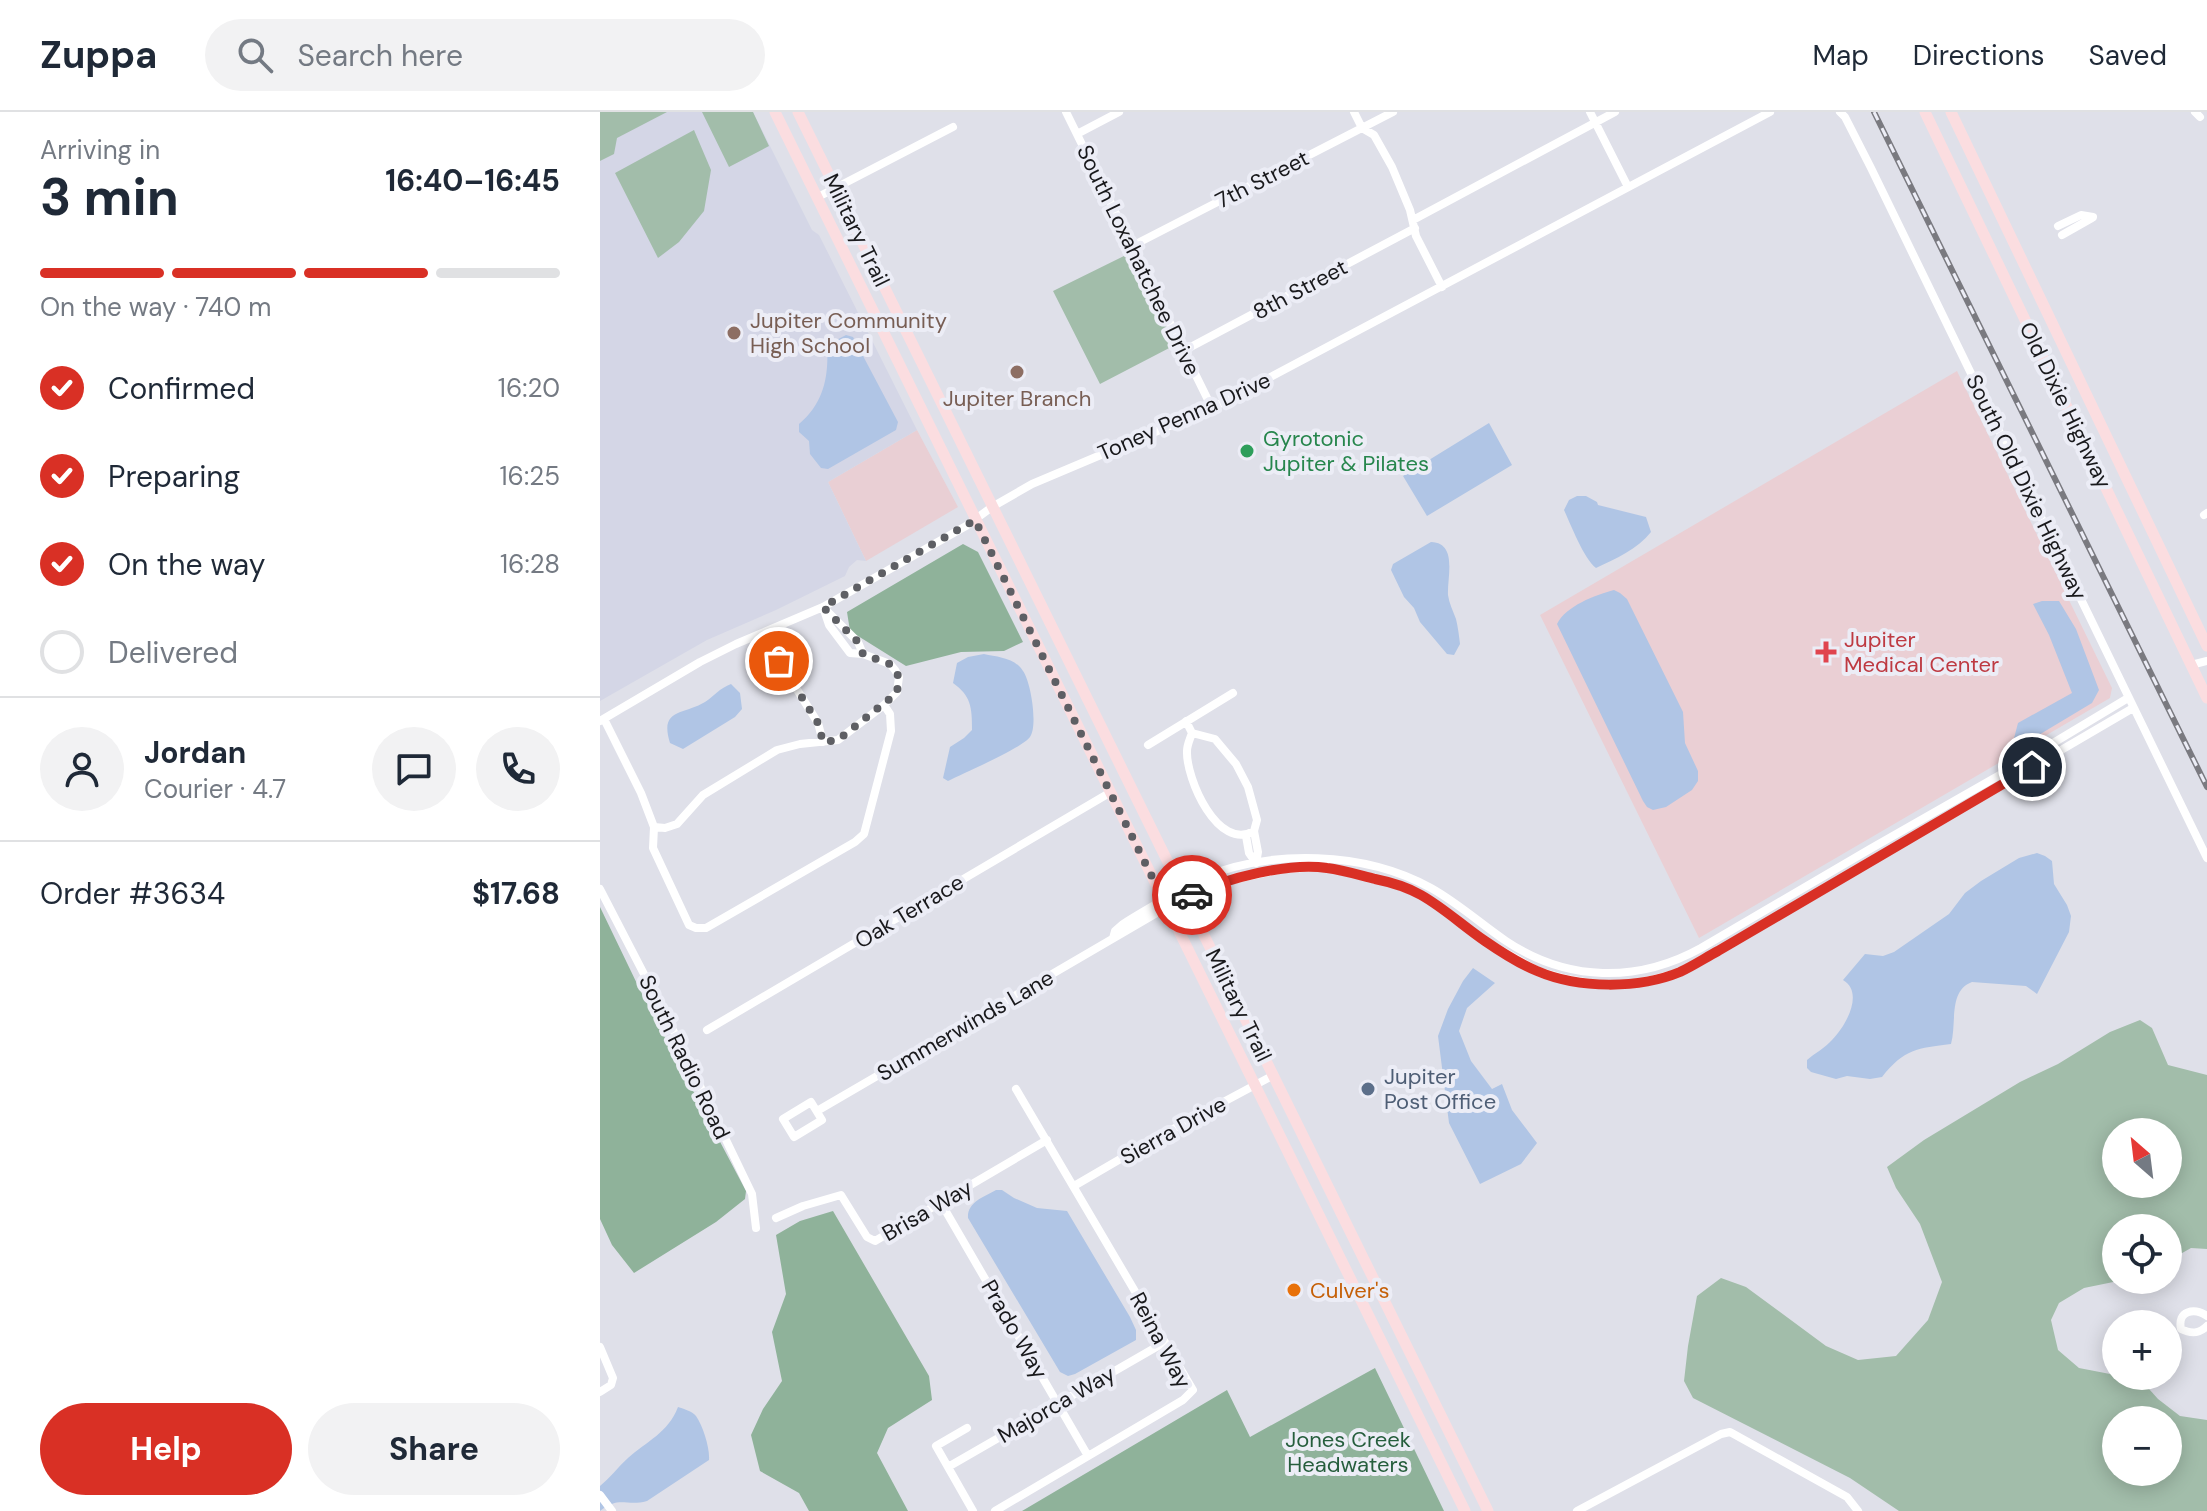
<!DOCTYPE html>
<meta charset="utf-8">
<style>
:root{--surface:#fff;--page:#f2f2f3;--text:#1f2937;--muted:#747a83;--line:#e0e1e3;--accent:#d93025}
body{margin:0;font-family:"DM Sans",sans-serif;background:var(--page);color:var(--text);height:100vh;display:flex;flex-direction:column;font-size:30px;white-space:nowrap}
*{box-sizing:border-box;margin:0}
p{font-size:26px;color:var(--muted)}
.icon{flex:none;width:44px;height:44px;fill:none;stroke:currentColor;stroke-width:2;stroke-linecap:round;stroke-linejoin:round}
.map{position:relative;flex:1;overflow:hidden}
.drawer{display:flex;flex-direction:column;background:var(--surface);width:600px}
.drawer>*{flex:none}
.needle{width:52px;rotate:332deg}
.buttons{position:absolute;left:1502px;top:1006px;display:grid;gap:16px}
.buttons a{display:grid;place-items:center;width:80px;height:80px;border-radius:50%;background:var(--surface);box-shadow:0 4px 20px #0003;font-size:40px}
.pin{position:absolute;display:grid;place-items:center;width:68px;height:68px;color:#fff;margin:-34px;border:4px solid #fff;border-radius:50%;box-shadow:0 2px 8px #0007}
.courier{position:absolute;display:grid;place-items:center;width:80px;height:80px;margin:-40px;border:6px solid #d93025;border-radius:50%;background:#fff;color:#222;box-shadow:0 2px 10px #0007}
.summary em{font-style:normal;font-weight:700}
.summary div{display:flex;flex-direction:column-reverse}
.summary{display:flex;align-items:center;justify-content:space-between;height:136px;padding:0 40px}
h1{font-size:52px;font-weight:700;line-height:60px}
.bar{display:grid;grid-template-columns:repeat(4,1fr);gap:12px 8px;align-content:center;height:96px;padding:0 40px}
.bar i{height:10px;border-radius:6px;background:var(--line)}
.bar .current{background:var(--accent)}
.bar p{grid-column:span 4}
.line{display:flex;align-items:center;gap:20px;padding:0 40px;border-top:2px solid var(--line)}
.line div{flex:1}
.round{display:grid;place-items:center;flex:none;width:84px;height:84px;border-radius:42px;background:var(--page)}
ol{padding:0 40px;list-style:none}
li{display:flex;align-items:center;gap:24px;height:88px}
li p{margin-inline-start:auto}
li .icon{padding:8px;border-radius:50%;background:var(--accent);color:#fff;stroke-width:4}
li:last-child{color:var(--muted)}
li i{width:44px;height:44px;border:4px solid var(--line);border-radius:50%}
.cta{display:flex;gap:16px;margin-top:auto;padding:16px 40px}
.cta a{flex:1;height:92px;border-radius:48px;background:var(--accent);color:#fff;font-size:32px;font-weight:700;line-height:92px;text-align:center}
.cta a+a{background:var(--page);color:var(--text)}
header{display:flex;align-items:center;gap:48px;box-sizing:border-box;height:112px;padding:0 40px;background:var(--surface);border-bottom:2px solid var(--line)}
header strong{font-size:38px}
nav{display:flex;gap:44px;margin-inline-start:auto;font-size:28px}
.search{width:560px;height:72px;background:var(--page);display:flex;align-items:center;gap:20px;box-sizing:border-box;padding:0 28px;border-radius:44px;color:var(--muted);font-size:30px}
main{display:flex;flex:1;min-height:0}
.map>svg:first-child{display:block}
.commercial{fill:#e9cfd4}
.built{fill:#d4d6e6}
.medical{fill:#eacfd4}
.green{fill:#a2bdaa;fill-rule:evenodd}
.forest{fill:#8fb29a}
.water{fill:#b0c5e5}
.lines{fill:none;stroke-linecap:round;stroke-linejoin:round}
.minor{stroke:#fff;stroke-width:8}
.major{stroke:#fbdde0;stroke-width:11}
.rail-casing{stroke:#7a7a80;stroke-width:6}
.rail{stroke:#ecedf6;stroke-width:3;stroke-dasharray:9;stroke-linecap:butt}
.done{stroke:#5e5f64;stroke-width:8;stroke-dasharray:0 14.4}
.route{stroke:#d93025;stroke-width:10}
.education-dot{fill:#8d6e63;stroke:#ecedf6;stroke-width:3}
.leisure-dot{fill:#2e9e5b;stroke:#ecedf6;stroke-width:3}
.health-dot{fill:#e0444e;stroke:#ecedf6;stroke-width:3}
.service-dot{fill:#5c6f8a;stroke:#ecedf6;stroke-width:3}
.food-dot{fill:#e8710a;stroke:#ecedf6;stroke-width:3}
.labels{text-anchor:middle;stroke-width:8;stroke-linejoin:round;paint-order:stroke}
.street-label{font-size:22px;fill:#19191c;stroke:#ecedf6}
.education-label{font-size:22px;fill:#785e54;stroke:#ecedf6;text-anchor:start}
.leisure-label{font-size:22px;fill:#27864d;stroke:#ecedf6;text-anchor:start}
.health-label{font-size:22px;fill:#be3a42;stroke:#ecedf6;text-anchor:start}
.service-label{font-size:22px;fill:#4e5e75;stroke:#ecedf6;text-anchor:start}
.food-label{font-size:22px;fill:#c56008;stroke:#ecedf6;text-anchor:start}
.park-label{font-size:22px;fill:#265e3d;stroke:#ecedf6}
</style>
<header>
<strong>Zuppa</strong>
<div class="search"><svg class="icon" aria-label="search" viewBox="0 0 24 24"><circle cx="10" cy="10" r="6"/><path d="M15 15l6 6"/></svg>Search here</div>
<nav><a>Map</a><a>Directions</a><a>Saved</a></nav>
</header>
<main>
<section class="drawer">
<div class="summary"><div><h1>3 min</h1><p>Arriving in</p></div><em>16:40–16:45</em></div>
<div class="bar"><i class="current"></i><i class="current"></i><i class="current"></i><i></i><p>On the way · 740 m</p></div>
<ol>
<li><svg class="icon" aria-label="check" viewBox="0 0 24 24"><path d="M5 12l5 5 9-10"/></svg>Confirmed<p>16:20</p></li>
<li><svg class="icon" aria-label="check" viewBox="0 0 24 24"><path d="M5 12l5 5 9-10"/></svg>Preparing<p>16:25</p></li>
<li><svg class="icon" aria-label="check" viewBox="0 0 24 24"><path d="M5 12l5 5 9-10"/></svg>On the way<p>16:28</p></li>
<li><i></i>Delivered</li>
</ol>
<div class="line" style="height:144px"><a class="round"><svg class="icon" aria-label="person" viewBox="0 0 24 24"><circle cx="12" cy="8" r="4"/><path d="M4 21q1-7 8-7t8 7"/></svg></a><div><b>Jordan</b><p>Courier · 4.7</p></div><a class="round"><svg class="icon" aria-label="chat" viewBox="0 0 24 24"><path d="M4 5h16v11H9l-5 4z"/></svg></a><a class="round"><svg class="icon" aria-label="phone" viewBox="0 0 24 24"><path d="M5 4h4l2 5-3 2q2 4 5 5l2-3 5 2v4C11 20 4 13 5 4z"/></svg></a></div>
<div class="line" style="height:104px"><div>Order #3634</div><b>$17.68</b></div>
<div class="cta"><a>Help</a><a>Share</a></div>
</section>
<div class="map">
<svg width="1607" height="1399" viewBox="0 0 1607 1399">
<rect width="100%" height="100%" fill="#dfe0e9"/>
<path class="commercial" d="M317 318 358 395 266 449 228 370Z"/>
<path class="built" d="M0 0H153L212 118 219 123 317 318 228 370 266 449 257 448 249 455 245 464 176 498 107 528 0 589Z"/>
<path class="medical" d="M1357 259 1512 576 1510 586 1099 826 940 503Z"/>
<path class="green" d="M0 0H67L17 26 14 42 0 49Z
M102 0H153L169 34 129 55Z
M94 18 111 58 104 99 79 130 58 146 15 61Z
M528 142 575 233 500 272 453 179Z
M1540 908 1552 916 1568 953 1607 963V1137L1591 1136 1568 1149V1116H1516V1168H1523L1484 1176 1459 1191 1451 1208 1458 1238 1479 1256 1541 1268 1558 1287 1580 1304 1607 1308V1399H1299L1250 1366 1093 1286 1084 1269 1088 1234 1097 1184 1121 1166 1146 1175 1226 1234 1258 1248 1296 1244 1328 1208 1342 1170 1320 1112 1296 1076 1287 1055 1324 1028 1420 970 1458 952 1510 920ZM1516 1020H1568V1072H1516ZM1568 1308V1360H1516V1308Z"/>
<path class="forest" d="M363 432 378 440 423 530 404 539 361 540 306 554 250 519 247 500Z
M0 795 41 880 146 1079 145 1087 116 1110 34 1161 12 1133 0 1107Z
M233 1099 329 1264 332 1288 288 1316 277 1341 308 1399H209L199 1381 160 1359 151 1323 163 1297 182 1269 172 1220 186 1182 176 1123 200 1109Z
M775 1256 844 1399H422L627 1278 650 1325Z"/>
<path class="water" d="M246 223 253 225 298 310 296 318 228 357 221 356 210 342 209 329 199 320V312C224 291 229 264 227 233Z
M889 311 912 353 827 404 803 364Z
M977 384H986L997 390 998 393 1046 405 1051 420C1038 437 1015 447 996 456 984 447 971 413 964 398L969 388Z
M831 430C858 431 847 465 848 483 849 491 853 499 856 507 858 515 859 524 860 532L854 543 847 542 820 510 814 496 804 485 791 458 793 452Z
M1014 478 1020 481 1027 487 1083 600 1085 631 1098 659V669L1092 678 1066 695 1053 698 1047 695 1043 689 957 512C966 494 995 483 1014 478Z
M1442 489H1459L1476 517 1499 578 1492 591 1422 633 1412 634 1418 611 1472 581 1449 523 1433 492Z
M384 542C398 545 415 546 423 559 431 570 438 614 430 625 422 636 364 661 348 669L343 666 350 635 364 626 372 618C372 595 371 584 353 571L357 551 368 545Z
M131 572 140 581 142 597 135 605 83 637 70 631C59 596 84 603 105 590 114 584 120 576 131 572Z
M1437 741 1445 744 1452 749 1454 772 1467 793 1471 804 1469 820 1437 882 1426 874 1372 870C1348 879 1357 911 1351 932 1318 936 1304 937 1282 965L1270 967 1247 964 1236 967 1211 960 1207 956V948C1215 941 1225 936 1232 928 1245 915 1265 881 1243 868L1265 842 1283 844 1294 840 1349 802 1365 781 1381 769 1419 746Z
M873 856 895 871 867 896 859 919 871 949 892 977 902 972 912 998 937 1031 921 1052 880 1072 849 1011 838 924 848 897 863 869Z
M396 1078H402L414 1086 437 1096 467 1099 530 1205 536 1218V1228L475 1262 468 1264 460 1260 368 1106C367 1090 384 1085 396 1078Z
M78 1295C84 1297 92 1299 96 1304 103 1314 110 1336 109 1348L47 1389C26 1395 20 1383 0 1399V1374C10 1366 18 1355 28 1346 47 1329 68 1321 78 1295Z"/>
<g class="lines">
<path class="minor" d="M466 0 612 296
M754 0 762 16 774 23 792 55 810 98 816 124 842 175
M990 0 1028 75
M1240 0 1245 5 1271 56 1607 746
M1595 0 1600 5
M477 22 519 0
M218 85 353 15
M813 108 1015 0
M1458 114 1481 103 1493 105
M1462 123 1492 106
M532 134 793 0
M585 238 815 116
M1604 403 1607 401
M223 495 258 530 263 542
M179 549 218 611 223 630
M1591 553 1607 549
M4 607 41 681 54 715 53 736 89 813 96 816H106L255 730 264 722 291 619 290 602 284 593
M0 609 100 550 136 532 223 495 366 414 392 395 432 372 612 296 1170 0
M586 609 592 621C590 627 587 633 587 639 586 667 618 740 654 719
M592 621 615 627 636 652 648 675 657 708 654 719 658 740 656 751
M548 633 633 581
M54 715 65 716 77 712 103 683 177 638 200 632 238 628 284 593 297 580 299 565 295 558 290 552 263 542 250 541 229 513 223 495
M646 724 649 741 656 751
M0 777 75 922 152 1082 156 1116
M513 826 515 819 523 812C537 803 551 795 565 787 577 780 588 771 601 766 672 737 764 739 831 776 858 791 881 812 906 829 967 870 1038 871 1101 836L1270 737 1405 660 1528 586
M107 918 511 680
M211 990 222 1008 194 1025 183 1007Z
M217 999 567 795 622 770 684 757 725 755 788 770 818 781 846 799 885 829 938 859 967 867 1002 873 1035 872 1080 860 1118 839 1533 596
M474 1074 558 1025 674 963
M341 1091 488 1344
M176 1106 203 1094 241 1083 267 1125 275 1129 447 1028
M1607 1204C1594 1195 1577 1199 1581 1217 1591 1222 1599 1222 1607 1214
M0 1235 13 1266 11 1273 0 1280
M367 1316 336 1334 373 1399
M348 1355 565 1230
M0 1383 12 1399
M395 1399 583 1288 593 1278 416 977
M977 1399 1121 1322 1130 1320 1247 1385 1258 1399"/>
<path class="major" d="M175 0 865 1399
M198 0 888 1399
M1325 0 1607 586
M1351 0 1607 534"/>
<defs>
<path id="rail" d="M1274 0 1607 675"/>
</defs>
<use href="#rail" class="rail-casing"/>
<use href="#rail" class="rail"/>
</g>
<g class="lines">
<path class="done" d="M179 549 218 611 223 630 238 628 292 585 297 580 299 565 290 552 263 542 258 530 223 495 375 408 567 795 592 783"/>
<path class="route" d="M592 783C626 766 690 750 727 756 743 758 759 763 775 767 790 770 807 775 821 783 844 796 863 814 885 829 901 840 920 852 937 859 979 877 1039 877 1080 860 1093 854 1105 846 1118 839L1432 655"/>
</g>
<g class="education-dot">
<circle cx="134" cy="221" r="8"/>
<circle cx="417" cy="260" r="8"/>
</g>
<circle class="leisure-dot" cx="647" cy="339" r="8"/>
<path class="health-dot" d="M1222 528h8v8h8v8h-8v8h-8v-8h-8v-8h8z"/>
<circle class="service-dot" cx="768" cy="977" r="8"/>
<circle class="food-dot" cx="694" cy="1178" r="8"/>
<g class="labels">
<g class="street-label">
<text transform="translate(662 67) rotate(-27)" y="8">7th Street</text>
<text transform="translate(257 118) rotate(64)" y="8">Military Trail</text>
<text transform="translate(539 148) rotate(64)" y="8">South Loxahatchee Drive</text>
<text transform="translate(700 177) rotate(-28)" y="8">8th Street</text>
<text transform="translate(1466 293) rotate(64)" y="8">Old Dixie Highway</text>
<text transform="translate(584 304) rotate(-24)" y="8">Toney Penna Drive</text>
<text transform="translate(1427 375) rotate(64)" y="8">South Old Dixie Highway</text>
<text transform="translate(309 799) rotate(-31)" y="8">Oak Terrace</text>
<text transform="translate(639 893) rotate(64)" y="8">Military Trail</text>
<text transform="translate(365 913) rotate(-30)" y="8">Summerwinds Lane</text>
<text transform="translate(85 945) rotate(64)" y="8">South Radio Road</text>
<text transform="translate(573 1018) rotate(-29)" y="8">Sierra Drive</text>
<text transform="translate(327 1098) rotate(-30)" y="8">Brisa Way</text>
<text transform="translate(415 1217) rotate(60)" y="8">Prado Way</text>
<text transform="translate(561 1228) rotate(62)" y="8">Reina Way</text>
<text transform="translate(456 1292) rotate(-30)" y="8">Majorca Way</text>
</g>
<g class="education-label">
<text x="150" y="216">Jupiter Community<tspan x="150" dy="25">High School</tspan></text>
<text x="417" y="294" text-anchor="middle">Jupiter Branch</text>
</g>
<g class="leisure-label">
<text x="663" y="334">Gyrotonic<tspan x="663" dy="25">Jupiter &amp; Pilates</tspan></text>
</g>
<g class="health-label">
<text x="1244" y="535">Jupiter<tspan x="1244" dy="25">Medical Center</tspan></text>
</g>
<g class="service-label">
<text x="784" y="972">Jupiter<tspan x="784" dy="25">Post Office</tspan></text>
</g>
<g class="food-label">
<text x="710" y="1186">Culver's</text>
</g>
<g class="park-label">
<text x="748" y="1335">Jones Creek<tspan x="748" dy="25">Headwaters</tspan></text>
</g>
</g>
</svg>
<div class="buttons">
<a><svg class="needle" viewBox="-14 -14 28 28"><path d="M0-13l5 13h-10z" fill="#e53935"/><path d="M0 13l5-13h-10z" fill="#747a83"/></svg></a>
<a><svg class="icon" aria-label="locate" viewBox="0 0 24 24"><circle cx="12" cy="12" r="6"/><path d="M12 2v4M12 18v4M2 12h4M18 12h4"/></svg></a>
<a>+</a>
<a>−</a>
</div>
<div class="pin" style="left:179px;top:549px;background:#ea580c"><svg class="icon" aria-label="bag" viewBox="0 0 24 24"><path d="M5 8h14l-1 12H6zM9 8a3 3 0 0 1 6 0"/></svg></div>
<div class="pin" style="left:1432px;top:655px;background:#1f2937"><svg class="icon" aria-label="home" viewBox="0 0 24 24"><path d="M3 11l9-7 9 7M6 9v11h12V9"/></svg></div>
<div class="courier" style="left:592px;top:783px"><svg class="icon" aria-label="car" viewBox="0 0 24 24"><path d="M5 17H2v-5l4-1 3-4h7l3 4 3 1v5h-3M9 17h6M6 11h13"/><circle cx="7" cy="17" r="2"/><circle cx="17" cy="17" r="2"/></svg></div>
</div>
</main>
